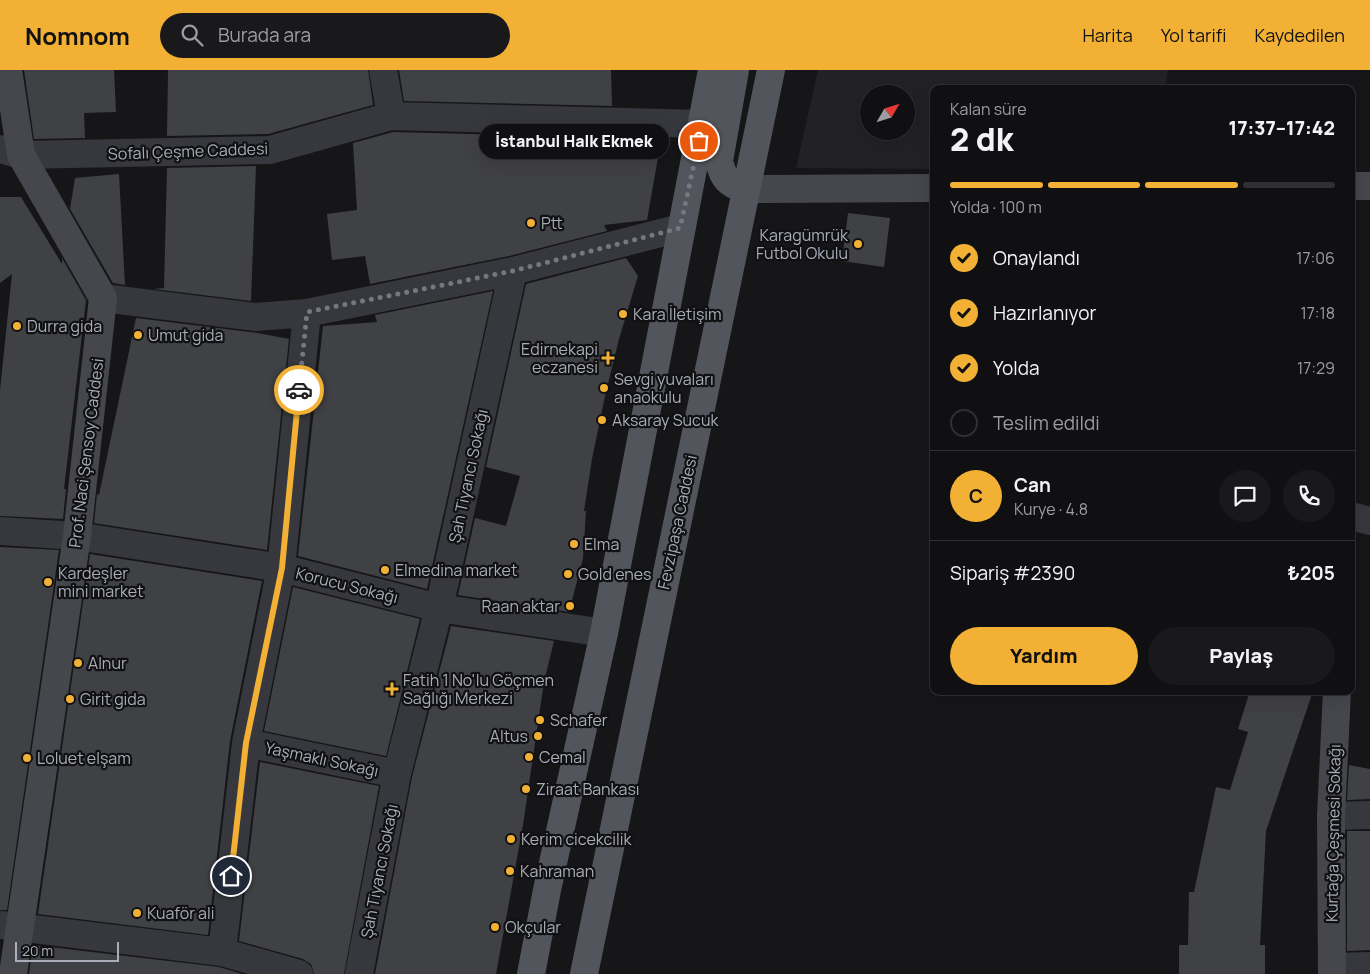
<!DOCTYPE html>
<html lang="tr">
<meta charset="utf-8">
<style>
:root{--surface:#101012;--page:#19191b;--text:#f1f3f6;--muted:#9c9d9f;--line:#303032;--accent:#f2b134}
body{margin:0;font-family:Manrope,sans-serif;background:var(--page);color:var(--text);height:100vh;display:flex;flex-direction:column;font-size:19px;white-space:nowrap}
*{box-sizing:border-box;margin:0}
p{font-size:16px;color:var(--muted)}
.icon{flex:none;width:28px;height:28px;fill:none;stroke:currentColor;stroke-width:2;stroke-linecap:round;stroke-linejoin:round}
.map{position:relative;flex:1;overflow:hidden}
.side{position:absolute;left:930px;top:15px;width:425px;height:610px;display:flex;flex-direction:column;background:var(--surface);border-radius:10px;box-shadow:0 5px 20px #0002,0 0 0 1px var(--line)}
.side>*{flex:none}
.needle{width:32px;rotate:51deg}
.fabs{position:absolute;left:860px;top:15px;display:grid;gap:10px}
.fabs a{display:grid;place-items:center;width:55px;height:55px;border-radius:50%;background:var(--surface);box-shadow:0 5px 20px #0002,0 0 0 1px var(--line);font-size:25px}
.scale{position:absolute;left:15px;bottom:12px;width:104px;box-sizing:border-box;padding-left:5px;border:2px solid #a8adb8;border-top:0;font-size:14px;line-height:18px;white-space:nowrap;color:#a8adb8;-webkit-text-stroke:4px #111113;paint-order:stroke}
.pin{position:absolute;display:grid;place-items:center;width:42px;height:42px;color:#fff;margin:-21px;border:2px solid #fff;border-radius:50%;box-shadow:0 1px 5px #0007}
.courier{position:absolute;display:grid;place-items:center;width:50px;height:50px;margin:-25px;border:4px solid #f2b134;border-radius:50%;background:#fff;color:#222;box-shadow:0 1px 6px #0007}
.bubble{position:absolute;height:35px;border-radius:18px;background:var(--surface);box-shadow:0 5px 20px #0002,0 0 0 1px var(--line);font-size:16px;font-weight:800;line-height:35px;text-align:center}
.headline em{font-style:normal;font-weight:800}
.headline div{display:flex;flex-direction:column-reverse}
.headline{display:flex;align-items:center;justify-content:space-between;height:85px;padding:0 20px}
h1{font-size:32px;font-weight:800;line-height:38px}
.bar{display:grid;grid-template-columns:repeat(4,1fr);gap:8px 5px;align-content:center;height:60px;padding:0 20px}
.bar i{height:6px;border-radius:4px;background:var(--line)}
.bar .active{background:var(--accent)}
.bar p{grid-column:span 4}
.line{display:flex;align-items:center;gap:12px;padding:0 20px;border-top:1px solid var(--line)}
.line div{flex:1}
.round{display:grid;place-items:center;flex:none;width:52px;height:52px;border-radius:26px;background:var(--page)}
ol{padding:0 20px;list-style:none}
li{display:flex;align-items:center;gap:15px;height:55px}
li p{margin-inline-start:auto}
li .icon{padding:5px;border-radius:50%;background:var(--accent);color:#111;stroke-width:4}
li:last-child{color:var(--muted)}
li i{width:28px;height:28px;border:2px solid var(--line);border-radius:50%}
.action{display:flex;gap:10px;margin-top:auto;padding:10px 20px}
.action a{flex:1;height:58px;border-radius:30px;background:var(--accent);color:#111;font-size:20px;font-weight:800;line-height:58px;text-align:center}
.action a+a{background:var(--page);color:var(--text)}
header{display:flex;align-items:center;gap:30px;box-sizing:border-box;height:70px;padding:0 25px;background:var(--accent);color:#111}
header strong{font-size:24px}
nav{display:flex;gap:28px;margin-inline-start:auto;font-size:18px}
.search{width:350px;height:45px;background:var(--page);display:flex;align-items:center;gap:12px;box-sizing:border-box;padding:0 18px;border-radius:28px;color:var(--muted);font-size:19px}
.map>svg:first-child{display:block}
.built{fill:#222225;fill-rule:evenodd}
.building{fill:#404145}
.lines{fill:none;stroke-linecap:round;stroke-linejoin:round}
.street{stroke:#37383d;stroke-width:28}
.secondary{stroke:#45474d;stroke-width:28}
.primary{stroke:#53555c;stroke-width:28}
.done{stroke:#757880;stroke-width:5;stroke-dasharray:0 9}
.route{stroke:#f2b134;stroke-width:6}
.poi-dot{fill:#f2b134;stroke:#111113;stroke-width:2}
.labels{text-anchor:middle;stroke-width:4.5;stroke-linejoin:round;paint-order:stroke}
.street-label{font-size:16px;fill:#a8adb8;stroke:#111113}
.poi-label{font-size:16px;fill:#a8adb8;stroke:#111113;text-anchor:start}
</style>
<header>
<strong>Nomnom</strong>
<div class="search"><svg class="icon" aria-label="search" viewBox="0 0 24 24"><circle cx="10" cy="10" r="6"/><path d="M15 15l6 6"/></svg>Burada ara</div>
<nav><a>Harita</a><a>Yol tarifi</a><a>Kaydedilen</a></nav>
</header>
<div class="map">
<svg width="1370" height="904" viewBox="0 0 1370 904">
<rect width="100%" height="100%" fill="#161618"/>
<path class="built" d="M818 0H1168L1165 19H934V99L796 98ZM869 24H906V61H869Z"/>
<path class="building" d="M24 0H114L116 42 84 43 85 68 34 69Z
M168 0H368L373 35 268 64 167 66Z
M399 0H611L612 36 404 31Z
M393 62 627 68 660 76 647 150 604 155 607 161 509 186 370 214 365 186 332 190 327 144 357 140 353 73Z
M256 96 251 231 154 219 164 218 167 98Z
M119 104 125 215 113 213 70 139 75 108Z
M0 127H21L62 194V188L86 230 64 419H66L63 449 0 446V320L12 204 0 213Z
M848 143 890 148 884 197 842 191Z
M626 188 638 206 619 269 605 326 592 389 584 441H586L583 488 569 542 458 525 475 448 506 456 520 406 486 397 526 214Z
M493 221 427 519 298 486 323 256 377 252 375 245Z
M136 248 258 263 289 269 267 480 94 453 97 424 99 425Z
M0 477 59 480 7 840H0Z
M90 484 262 511 230 671 208 865 38 844Z
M293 517 420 549 386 686 264 661Z
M451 556 554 571 544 612 523 755 496 904H375L412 707Z
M1250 621H1313L1266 761 1260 875H1265V904H1179V875H1188L1189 822H1194L1216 717 1230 720 1248 662 1238 659Z
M260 692 379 716 344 904H314L311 894 303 889 239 871Z
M1349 695 1370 699V729L1347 730Z
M1347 761H1370V880L1347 881Z
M33 875 219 897 242 904H29Z"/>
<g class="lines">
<path class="street" d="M383 0 391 46
M0 79 21 85 270 80 391 46 702 54
M103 228 256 247 307 243 513 201 680 158
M1351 446 1370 451
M0 461 77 466 281 498 439 538 604 563
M246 673 397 704
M1331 746 1370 745
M0 855 222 882 299 904
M222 882 246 673 281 498 307 243
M1332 897 1370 896
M359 904 397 704 439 538 513 201"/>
<path class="secondary" d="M8 0 21 85 103 228 77 466 13 904
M1351 116H1370
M745 119 934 118
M1332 904 1331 746 1337 621"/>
<path class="primary" d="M735 0 719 91C723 108 728 114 745 119
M531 904 547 820 604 563 712 0
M584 904 771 0"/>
</g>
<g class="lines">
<path class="done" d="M299 320 307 242 513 201 680 158 699 71"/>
<path class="route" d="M231 806 246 673 282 498 299 320"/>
</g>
<g class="poi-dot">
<circle cx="531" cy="153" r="5"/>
<circle cx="858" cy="174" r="5"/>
<circle cx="623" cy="244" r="5"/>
<circle cx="17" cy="256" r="5"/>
<circle cx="138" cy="265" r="5"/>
<path d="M605.5 280.5h5v5h5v5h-5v5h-5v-5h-5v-5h5z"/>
<circle cx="604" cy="318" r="5"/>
<circle cx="602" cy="350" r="5"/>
<circle cx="574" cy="474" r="5"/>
<circle cx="385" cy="500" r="5"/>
<circle cx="568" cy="504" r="5"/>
<circle cx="48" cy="512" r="5"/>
<circle cx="570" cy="536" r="5"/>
<circle cx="78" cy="593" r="5"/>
<path d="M389.5 611.5h5v5h5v5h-5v5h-5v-5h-5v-5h5z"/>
<circle cx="70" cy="629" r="5"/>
<circle cx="540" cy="650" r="5"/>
<circle cx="538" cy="666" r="5"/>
<circle cx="529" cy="687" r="5"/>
<circle cx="27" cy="688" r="5"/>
<circle cx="526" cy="719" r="5"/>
<circle cx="511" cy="769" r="5"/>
<circle cx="510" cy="801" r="5"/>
<circle cx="137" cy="843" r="5"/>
<circle cx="495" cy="857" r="5"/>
</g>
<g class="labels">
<g class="street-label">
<text transform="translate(188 81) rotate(-2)" y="6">Sofalı Çeşme Caddesi</text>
<text transform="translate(86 383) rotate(-83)" y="6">Prof. Naci Şensoy Caddesi</text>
<text transform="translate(468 406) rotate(-78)" y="6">Şah Tiyancı Sokağı</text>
<text transform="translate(677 452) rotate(-78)" y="6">Fevzipaşa Caddesi</text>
<text transform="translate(347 515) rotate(14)" y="6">Korucu Sokağı</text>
<text transform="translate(322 689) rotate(12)" y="6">Yaşmaklı Sokağı</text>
<text transform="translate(1333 763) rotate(-89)" y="6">Kurtağa Çeşmesi Sokağı</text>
<text transform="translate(379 801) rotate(-79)" y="6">Şah Tiyancı Sokağı</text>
</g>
<g class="poi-label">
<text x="541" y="159">Ptt</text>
<text x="848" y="171" text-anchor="end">Karagümrük<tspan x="848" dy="18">Futbol Okulu</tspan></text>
<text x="633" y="250">Kara İletişim</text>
<text x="27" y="262">Durra gida</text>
<text x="148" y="271">Umut gida</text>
<text x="598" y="285" text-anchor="end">Edirnekapi<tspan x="598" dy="18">eczanesi</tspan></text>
<text x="614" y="315">Sevgi yuvaları<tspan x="614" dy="18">anaokulu</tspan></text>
<text x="612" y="356">Aksaray Sucuk</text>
<text x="584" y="480">Elma</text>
<text x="395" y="506">Elmedina market</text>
<text x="58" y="509">Kardeşler<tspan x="58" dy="18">mini market</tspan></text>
<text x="578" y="510">Gold enes</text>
<text x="560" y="542" text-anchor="end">Raan aktar</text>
<text x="88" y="599">Alnur</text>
<text x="403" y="616">Fatih 1 No'lu Göçmen<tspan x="403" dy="18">Sağlığı Merkezi</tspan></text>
<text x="80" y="635">Girit gida</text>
<text x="550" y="656">Schafer</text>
<text x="528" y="672" text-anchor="end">Altus</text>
<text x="539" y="693">Cemal</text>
<text x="37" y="694">Loluet elşam</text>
<text x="536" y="725">Ziraat Bankası</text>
<text x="521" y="775">Kerim cicekcilik</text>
<text x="520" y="807">Kahraman</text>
<text x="147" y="849">Kuaför ali</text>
<text x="505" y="863">Okçular</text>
</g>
</g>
</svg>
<div class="fabs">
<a><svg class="needle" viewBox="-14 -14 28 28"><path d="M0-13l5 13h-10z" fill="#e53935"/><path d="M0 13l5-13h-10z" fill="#9c9d9f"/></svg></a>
</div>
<div class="scale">20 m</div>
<div class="pin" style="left:699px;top:71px;background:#ea580c"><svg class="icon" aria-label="bag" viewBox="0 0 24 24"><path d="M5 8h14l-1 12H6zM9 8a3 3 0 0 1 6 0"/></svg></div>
<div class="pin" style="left:231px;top:806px;background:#1f2937"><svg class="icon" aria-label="home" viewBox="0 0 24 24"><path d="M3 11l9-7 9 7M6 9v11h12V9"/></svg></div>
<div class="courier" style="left:299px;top:320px"><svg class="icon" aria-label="car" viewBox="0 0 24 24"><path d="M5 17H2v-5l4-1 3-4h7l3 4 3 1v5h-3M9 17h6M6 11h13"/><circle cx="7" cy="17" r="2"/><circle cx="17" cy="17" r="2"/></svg></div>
<div class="bubble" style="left:479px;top:54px;width:190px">İstanbul Halk Ekmek</div>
<section class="side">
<div class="headline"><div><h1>2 dk</h1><p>Kalan süre</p></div><em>17:37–17:42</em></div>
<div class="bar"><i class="active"></i><i class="active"></i><i class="active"></i><i></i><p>Yolda · 100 m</p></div>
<ol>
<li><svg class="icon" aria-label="check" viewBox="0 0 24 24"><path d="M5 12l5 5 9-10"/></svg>Onaylandı<p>17:06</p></li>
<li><svg class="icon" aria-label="check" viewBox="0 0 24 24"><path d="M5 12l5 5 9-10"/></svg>Hazırlanıyor<p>17:18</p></li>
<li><svg class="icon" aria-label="check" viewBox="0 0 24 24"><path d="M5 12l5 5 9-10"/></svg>Yolda<p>17:29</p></li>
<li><i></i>Teslim edildi</li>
</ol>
<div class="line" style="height:90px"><b class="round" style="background:var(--accent);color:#111">C</b><div><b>Can</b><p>Kurye · 4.8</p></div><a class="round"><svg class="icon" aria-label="chat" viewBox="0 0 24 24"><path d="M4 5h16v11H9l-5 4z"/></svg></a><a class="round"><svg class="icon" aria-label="phone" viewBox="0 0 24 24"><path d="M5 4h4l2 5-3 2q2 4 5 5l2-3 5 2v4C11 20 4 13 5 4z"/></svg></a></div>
<div class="line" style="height:65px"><div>Sipariş #2390</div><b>₺205</b></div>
<div class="action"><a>Yardım</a><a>Paylaş</a></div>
</section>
</div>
